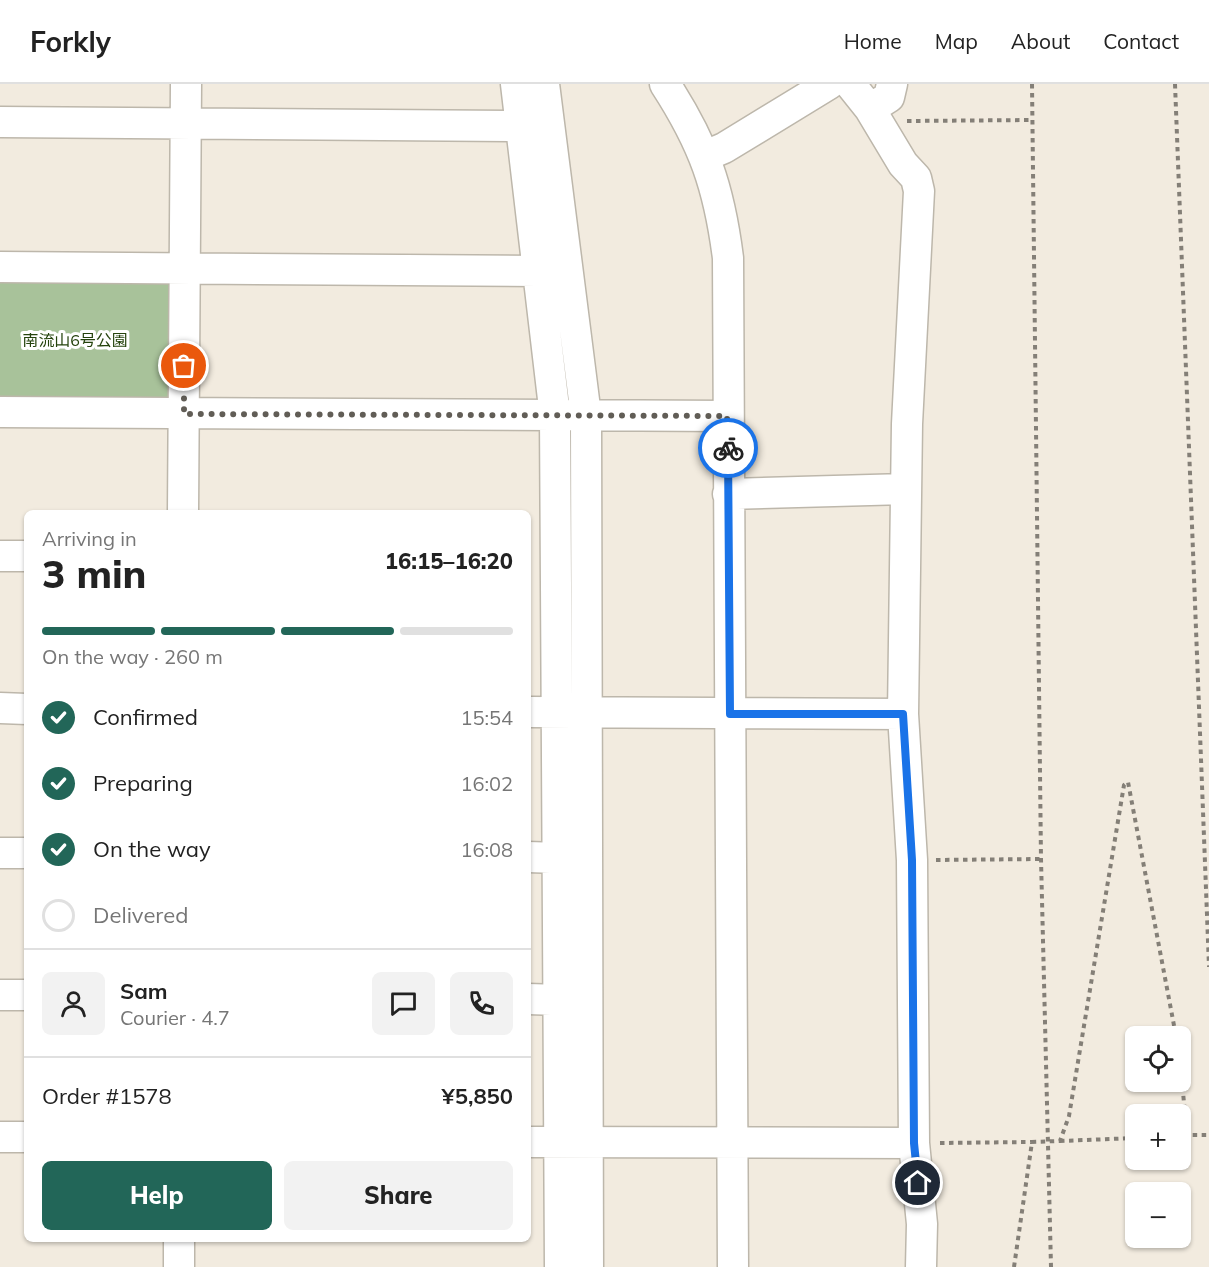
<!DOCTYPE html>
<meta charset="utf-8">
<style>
:root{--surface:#fff;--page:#f2f2f2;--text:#222;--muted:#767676;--line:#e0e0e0;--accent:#226658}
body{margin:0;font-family:Mulish,"Noto Sans JP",sans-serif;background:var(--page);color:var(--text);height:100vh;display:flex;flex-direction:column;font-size:22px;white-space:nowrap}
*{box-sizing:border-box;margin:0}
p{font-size:20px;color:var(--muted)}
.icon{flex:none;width:33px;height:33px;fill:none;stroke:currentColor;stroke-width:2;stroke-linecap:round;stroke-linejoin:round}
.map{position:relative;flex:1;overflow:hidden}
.drawer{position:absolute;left:24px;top:426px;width:507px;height:732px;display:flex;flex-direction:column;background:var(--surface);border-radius:9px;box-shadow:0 2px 4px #0004}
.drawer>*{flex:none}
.fabs{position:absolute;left:1125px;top:942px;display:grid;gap:12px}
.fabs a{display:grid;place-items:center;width:66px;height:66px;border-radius:9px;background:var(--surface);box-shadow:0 2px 4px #0004;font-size:30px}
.pin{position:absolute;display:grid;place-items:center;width:51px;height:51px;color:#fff;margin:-26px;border:3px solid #fff;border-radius:50%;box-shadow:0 2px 6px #0007}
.courier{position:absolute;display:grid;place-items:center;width:60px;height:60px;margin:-30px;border:4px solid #1a73e8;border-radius:50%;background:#fff;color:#222;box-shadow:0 2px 8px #0007}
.summary em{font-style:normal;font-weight:800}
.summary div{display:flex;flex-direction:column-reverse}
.summary{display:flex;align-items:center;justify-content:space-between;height:102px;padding:0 18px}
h1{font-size:39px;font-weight:800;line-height:45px}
.bar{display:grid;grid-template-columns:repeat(4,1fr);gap:9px 6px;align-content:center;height:72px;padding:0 18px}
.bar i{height:8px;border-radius:4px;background:var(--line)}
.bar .active{background:var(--accent)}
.bar p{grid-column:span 4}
.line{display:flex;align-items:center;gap:15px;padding:0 18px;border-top:2px solid var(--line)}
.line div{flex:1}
.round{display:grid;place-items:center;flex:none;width:63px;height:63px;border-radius:9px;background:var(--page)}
ol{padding:0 18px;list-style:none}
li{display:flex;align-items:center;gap:18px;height:66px}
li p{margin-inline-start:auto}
li .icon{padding:6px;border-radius:50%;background:var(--accent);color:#fff;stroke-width:4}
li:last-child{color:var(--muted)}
li i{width:33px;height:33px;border:3px solid var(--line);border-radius:50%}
.primary-button{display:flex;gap:12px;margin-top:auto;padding:12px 18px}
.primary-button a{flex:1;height:69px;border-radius:9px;background:var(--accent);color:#fff;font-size:24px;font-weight:800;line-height:69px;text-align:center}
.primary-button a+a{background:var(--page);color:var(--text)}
header{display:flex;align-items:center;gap:36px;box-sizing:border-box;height:84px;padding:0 30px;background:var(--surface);border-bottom:2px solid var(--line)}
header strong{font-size:28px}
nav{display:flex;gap:33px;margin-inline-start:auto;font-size:21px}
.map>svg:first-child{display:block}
.green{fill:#a8c29a}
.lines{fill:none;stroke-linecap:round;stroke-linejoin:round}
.minor-casing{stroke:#bdb7ab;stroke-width:33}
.path{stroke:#847f77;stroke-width:4;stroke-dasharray:4.5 4.5;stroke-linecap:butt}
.minor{stroke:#fff;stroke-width:30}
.done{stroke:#615d56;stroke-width:6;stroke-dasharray:0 10.8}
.route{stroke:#1a73e8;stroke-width:8}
.labels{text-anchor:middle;stroke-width:6;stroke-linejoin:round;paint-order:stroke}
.park-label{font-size:16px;fill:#25430d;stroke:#fff}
</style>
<header>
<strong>Forkly</strong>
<nav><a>Home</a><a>Map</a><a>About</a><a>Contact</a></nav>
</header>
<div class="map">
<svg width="1209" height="1183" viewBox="0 0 1209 1183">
<rect width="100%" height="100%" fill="#f2ebdf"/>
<path class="green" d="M0 192 171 196 172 321 0 316Z"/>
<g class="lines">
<defs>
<path id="minor" d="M516 0 555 332 560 1183
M544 0 586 332 588 1183
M665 0C704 60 719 103 728 174L733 1183
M850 0 870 25 903 80 916 94 919 107 907 340 903 630 912 776 914 1059 922 1140 921 1183
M870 25 889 13 892 0
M0 38 521 42
M705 72 724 64 829 0
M0 183 537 187
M0 328 727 332
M728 410 906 405
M183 429 186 0
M0 472H27
M0 624 27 625
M528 628 903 630
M0 769H27
M528 773 558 774
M0 911H27
M528 915 559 916
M0 1053H27
M528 1058 914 1059
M179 1155V1183"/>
</defs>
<use href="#minor" class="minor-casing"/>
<path class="path" d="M1032 0 1041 775 1051 1183
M1175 0 1209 883
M907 37 1032 36
M936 776 1041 775
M1180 976 1187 1051H1209
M1180 1052 1187 1051
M1060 1057 1136 1054
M940 1059 1032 1058
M1014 1183 1032 1058 1060 1057 1069 1032 1124 701 1128 698 1176 952"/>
<use href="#minor" class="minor"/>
</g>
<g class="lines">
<path class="done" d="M184 282V330L727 332 728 364"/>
<path class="route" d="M728 364 730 630H903L912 776 914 1059 918 1099"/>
</g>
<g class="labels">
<g class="park-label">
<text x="75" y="262">南流山6号公園</text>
</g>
</g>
</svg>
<div class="fabs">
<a><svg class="icon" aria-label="locate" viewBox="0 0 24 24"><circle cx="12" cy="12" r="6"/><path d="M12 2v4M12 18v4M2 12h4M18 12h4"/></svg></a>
<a>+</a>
<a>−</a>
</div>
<div class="pin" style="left:184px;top:282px;background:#ea580c"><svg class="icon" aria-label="bag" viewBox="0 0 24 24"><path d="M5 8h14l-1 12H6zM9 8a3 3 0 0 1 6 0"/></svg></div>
<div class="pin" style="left:918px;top:1099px;background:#1f2937"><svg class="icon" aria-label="home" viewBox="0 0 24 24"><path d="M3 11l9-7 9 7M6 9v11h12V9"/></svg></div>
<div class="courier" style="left:728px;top:364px"><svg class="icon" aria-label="bike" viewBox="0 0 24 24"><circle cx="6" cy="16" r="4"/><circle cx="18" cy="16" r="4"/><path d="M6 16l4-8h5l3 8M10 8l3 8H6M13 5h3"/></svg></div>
<section class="drawer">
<div class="summary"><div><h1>3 min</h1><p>Arriving in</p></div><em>16:15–16:20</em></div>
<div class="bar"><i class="active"></i><i class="active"></i><i class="active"></i><i></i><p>On the way · 260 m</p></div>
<ol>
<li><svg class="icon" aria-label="check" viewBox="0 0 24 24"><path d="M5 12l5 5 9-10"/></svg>Confirmed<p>15:54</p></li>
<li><svg class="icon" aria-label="check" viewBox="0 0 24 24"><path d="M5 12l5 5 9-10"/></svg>Preparing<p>16:02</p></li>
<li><svg class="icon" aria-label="check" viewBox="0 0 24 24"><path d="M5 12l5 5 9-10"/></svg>On the way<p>16:08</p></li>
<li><i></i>Delivered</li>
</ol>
<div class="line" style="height:108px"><a class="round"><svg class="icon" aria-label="person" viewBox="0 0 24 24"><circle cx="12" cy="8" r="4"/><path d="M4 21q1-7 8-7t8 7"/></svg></a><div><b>Sam</b><p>Courier · 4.7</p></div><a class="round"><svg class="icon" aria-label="chat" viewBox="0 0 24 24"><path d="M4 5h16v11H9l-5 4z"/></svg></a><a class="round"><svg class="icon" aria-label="phone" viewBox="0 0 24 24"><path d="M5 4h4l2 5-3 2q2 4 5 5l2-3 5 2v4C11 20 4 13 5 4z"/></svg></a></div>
<div class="line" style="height:78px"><div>Order #1578</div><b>¥5,850</b></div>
<div class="primary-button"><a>Help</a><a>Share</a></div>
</section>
</div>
